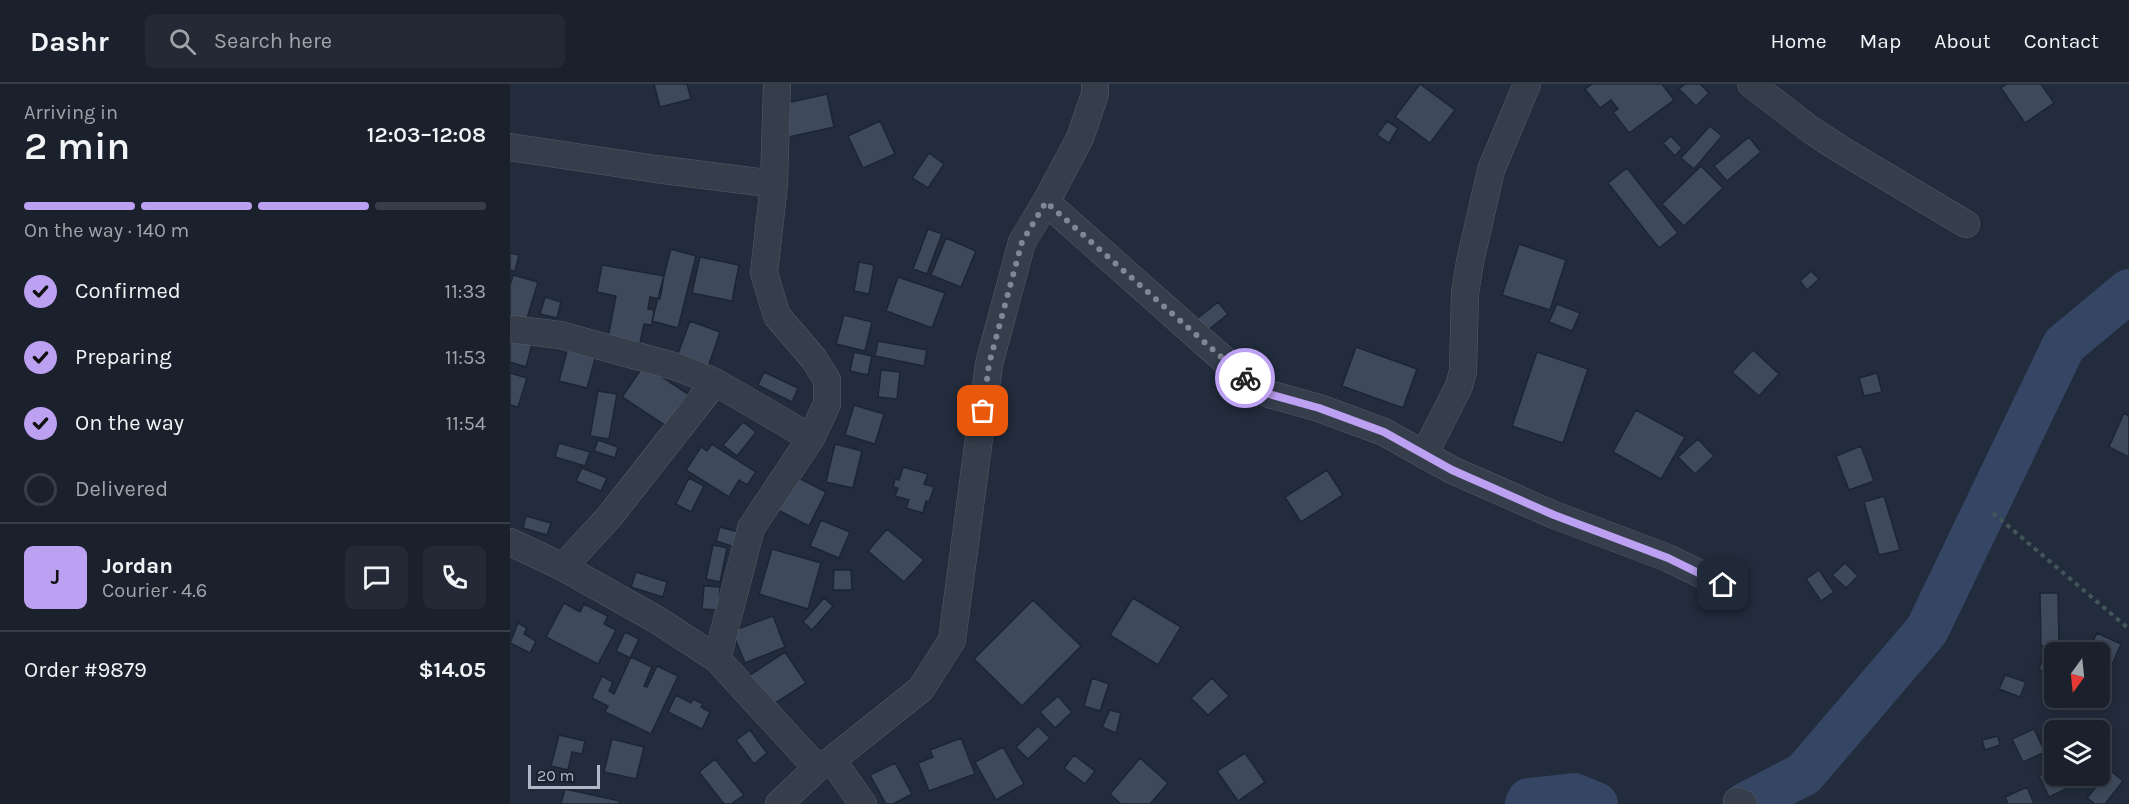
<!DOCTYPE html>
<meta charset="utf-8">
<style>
:root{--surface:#1a212d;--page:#232935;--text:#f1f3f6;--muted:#9fa3aa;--line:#383e49;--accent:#bca0f2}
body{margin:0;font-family:Karla,sans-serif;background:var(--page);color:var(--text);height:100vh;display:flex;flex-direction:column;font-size:22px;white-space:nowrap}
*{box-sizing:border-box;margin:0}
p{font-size:20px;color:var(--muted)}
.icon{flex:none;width:33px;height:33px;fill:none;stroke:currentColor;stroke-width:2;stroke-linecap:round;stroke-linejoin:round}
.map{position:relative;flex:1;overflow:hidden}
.sheet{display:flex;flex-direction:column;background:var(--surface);width:510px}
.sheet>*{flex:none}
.needle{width:39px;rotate:195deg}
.buttons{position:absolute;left:1534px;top:558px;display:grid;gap:12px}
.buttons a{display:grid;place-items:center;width:66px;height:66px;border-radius:9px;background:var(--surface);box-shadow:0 3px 15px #0003,0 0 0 2px var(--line);font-size:30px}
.scale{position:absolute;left:18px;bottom:15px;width:72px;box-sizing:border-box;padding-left:6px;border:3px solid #b1b9c8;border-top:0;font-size:16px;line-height:21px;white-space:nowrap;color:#b1b9c8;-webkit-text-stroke:4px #1b2331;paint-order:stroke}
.pin{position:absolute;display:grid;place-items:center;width:51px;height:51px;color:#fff;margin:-26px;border-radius:12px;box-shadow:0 3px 9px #0006}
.courier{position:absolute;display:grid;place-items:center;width:60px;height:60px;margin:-30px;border:4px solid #bca0f2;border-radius:50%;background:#fff;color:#222;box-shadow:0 2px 8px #0007}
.head em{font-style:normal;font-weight:600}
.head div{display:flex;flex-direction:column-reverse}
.head{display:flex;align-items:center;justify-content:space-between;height:102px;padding:0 24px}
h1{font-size:39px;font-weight:600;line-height:45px}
.bar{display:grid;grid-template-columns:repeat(4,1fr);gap:9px 6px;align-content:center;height:72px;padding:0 24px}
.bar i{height:8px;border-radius:4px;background:var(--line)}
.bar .active{background:var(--accent)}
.bar p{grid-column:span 4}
.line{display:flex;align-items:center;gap:15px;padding:0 24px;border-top:2px solid var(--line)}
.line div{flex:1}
.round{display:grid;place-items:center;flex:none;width:63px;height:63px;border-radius:9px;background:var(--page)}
ol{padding:0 24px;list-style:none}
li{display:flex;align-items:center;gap:18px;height:66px}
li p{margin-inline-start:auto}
li .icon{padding:6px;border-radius:50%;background:var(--accent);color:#111;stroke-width:4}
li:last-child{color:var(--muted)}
li i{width:33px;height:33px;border:3px solid var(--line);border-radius:50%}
header{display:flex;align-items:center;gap:36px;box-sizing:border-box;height:84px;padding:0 30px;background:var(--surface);border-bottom:2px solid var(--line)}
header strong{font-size:28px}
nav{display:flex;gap:33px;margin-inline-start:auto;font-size:21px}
.search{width:420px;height:54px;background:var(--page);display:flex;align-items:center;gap:15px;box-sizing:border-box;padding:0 21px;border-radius:9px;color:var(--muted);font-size:22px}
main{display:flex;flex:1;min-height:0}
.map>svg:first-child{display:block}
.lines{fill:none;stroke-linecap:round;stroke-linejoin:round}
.river{stroke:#354664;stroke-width:44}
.building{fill:#3e4a5b;stroke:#1d2533;stroke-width:1.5}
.minor-casing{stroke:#545c6a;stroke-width:28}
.path{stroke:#42565a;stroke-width:4;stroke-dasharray:4.5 4.5;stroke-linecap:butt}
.minor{stroke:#363e4c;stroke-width:27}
.done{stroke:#7f8897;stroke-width:6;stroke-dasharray:0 10.8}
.route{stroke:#bca0f2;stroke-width:8}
</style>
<header>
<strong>Dashr</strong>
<div class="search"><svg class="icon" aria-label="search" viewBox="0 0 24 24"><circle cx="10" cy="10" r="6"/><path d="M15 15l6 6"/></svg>Search here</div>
<nav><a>Home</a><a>Map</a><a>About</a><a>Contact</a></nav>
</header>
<main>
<section class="sheet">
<div class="head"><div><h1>2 min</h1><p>Arriving in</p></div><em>12:03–12:08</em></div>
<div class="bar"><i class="active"></i><i class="active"></i><i class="active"></i><i></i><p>On the way · 140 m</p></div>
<ol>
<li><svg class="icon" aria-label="check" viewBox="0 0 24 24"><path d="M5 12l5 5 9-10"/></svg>Confirmed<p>11:33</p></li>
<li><svg class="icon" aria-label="check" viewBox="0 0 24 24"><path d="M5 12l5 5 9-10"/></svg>Preparing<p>11:53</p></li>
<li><svg class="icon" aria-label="check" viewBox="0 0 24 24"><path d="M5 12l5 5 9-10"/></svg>On the way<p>11:54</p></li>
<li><i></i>Delivered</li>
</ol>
<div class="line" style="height:108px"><b class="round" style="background:var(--accent);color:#111">J</b><div><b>Jordan</b><p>Courier · 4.6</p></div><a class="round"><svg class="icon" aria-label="chat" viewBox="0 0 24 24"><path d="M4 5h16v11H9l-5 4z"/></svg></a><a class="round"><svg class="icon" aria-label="phone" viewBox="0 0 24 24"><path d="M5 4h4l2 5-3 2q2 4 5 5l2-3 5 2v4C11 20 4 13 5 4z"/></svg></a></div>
<div class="line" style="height:78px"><div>Order #9879</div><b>$14.05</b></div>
</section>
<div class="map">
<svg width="1619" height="720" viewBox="0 0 1619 720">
<rect width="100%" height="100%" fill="#222c3c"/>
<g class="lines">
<path class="river" d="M1017 720 1019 716 1064 711 1086 720
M1236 720 1294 690 1417 546 1554 261 1619 207"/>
</g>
<path class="building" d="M144 0H177L181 15 150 23Z
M910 0 945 26 920 59 885 33Z
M1082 0H1152L1164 16 1119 49 1103 28 1108 25 1101 16 1090 24 1075 5Z
M1175 0H1190L1199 9 1186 22 1169 5Z
M1497 0H1531L1544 19 1515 39 1491 4Z
M317 10 324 43 279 53 272 20Z
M370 37 385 70 353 84 338 52Z
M877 37 888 44 879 59 867 51Z
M1200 42 1212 52 1184 85 1171 74Z
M1161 52 1172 64 1165 72 1153 59Z
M1239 53 1251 68 1217 97 1204 82Z
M419 69 434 80 418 104 402 94Z
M1191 82 1213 104 1174 142 1152 120Z
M1117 84 1168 149 1149 164 1098 99Z
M418 145 432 150 417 190 403 185Z
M436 154 466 167 451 203 421 191Z
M1009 160 1056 176 1040 226 992 211Z
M161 165 186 172 168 244 142 237Z
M0 169 9 171 5 187 0 186Z
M190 173 229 181 222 217 182 209Z
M349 178 364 181 359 210 344 207Z
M92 181 154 192 150 215 140 213 138 225 144 226 142 241 134 240 130 259 98 253 106 212 87 208Z
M1301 187 1309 195 1297 206 1290 197Z
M3 191 28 198 15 241 0 236V201Z
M388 193 435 209 422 244 376 227Z
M35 213 51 218 47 234 30 230Z
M708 218 718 230 692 251 683 238Z
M1047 220 1070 229 1062 247 1039 238Z
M334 231 362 238 355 267 326 260Z
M180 237 210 248 197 286 166 275Z
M0 246 24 252 16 283 0 278Z
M368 257 417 266 414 282 365 272Z
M58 263 86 271 77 304 49 297Z
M846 263 907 285 893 324 832 302Z
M1243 266 1269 290 1249 312 1222 288Z
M344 268 362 272 358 291 340 287Z
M1027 268 1078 285 1053 359 1002 342Z
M134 281 178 310 156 342 112 313Z
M371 286 390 288 387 315 368 313Z
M254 288 288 304 282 318 248 301Z
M0 289 17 294 8 323 0 321Z
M1367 289 1372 308 1354 312 1349 294Z
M88 307 107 310 99 355 80 352Z
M344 321 374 330 365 360 335 351Z
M1126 326 1175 353 1151 395 1103 368Z
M1614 329 1619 332V373L1599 363Z
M233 338 246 348 227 372 213 361Z
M1188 355 1204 372 1185 390 1168 373Z
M88 356 108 363 105 374 84 367Z
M49 359 80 368 75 382 45 373Z
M202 360 246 388 237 401 229 396 219 413 176 386 191 363 197 367Z
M325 360 352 367 343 404 316 398Z
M1351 362 1364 397 1339 406 1326 372Z
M393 383 418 390 414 400 424 403 419 418 416 417 413 429 396 424 399 416 385 412 388 404 383 403 385 395 389 396Z
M72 384 97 394 91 407 66 397Z
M817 386 833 411 791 438 775 413Z
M283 391 316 408 299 442 266 425Z
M179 394 194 402 181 428 166 420Z
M1374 412 1390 466 1369 471 1354 418Z
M16 432 41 439 37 451 13 444Z
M311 436 340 448 329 474 300 462Z
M210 443 235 450 231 465 206 457Z
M377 445 414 476 394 498 358 467Z
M203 461 217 464 210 498 196 495Z
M262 465 311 479 298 525 249 510Z
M1335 479 1348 492 1336 504 1322 491Z
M324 486H341L342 506H323Z
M1309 486 1324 508 1311 517 1296 495Z
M126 488 157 498 153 513 121 503Z
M194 502 210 503 208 526 192 525Z
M1530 509H1548L1549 562H1531Z
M314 514 323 522 302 546 293 538Z
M623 514 671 543 648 581 600 551Z
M523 516 571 562 512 622 464 575Z
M54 519 70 528 74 520 98 532 94 540 106 546 88 580 36 553Z
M263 532 275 563 235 579 222 547Z
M8 539 17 544 14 550 26 557 20 569 0 559Z
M115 548 129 555 120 574 106 567Z
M1587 549 1611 560 1595 597 1590 594V568H1578Z
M275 568 296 599 258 624 237 593Z
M1534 568 1545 571V590L1529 586Z
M121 573 142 583 134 602 137 603 147 582 168 592 141 650 95 628 98 622 82 614 92 592 103 598 99 607 104 610Z
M1495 591 1516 598 1510 613 1489 605Z
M582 594 599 600 590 627 574 622Z
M702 594 719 612 698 631 681 614Z
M1545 605V614H1553L1555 620 1540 625 1534 608Z
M166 611 181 619 183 615 193 620 191 623 200 628 192 645 158 628Z
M548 612 562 628 545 644 530 628Z
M600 626 611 629 606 649 592 643Z
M528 642 540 654 518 675 506 663Z
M1524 645 1535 668 1513 678 1502 655Z
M240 646 257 669 244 680 226 656Z
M49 651 75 657 72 670 62 668 58 686 41 682Z
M1488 652 1490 661 1475 666 1472 656Z
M451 654 465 690 419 707 408 679 423 673 420 666Z
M102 655 134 663 126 695 94 688Z
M493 663 514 700 486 716 465 678Z
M735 669 755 698 728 717 707 687Z
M564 671 585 687 575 700 554 684Z
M630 674 658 699 640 720H611L600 710Z
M205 675 234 711 221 720H214L189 688Z
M385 679 402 710 383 720H376L360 691Z
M1545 684V692H1549L1556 705 1539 713 1529 692Z
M1600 686 1613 697 1595 720H1585L1577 714Z
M1517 703 1524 720H1498L1495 713Z
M55 705 110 717 109 720H51Z"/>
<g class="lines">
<defs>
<path id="minor" d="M1241 0 1301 46 1330 65 1456 140
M0 63 146 85 264 100
M536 118 731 291 759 310 809 324 874 348 942 386 1044 431 1158 474 1213 501
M0 245 50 251 167 283 205 298 301 354
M914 371 949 302 953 287 955 209 960 178 981 86 1017 0
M0 458 53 483 149 537 207 575 307 684
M53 483 100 432 205 298
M207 575 241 444 301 354 317 320V296L304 275 267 232 254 189 264 100 267 0
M322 676 353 720
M1227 717 1234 720
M269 720 307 684 322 676 411 605 442 556 479 280 512 158 536 118 570 54 585 10V0"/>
</defs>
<use href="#minor" class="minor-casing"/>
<path class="path" d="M1483 429 1619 545"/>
<use href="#minor" class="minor"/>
</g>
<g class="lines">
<path class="done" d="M473 327 479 280 512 158 536 118 735 294"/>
<path class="route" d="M735 294 759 310 809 324 874 348 942 386 1044 431 1158 474 1213 501"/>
</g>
</svg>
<div class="buttons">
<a><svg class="needle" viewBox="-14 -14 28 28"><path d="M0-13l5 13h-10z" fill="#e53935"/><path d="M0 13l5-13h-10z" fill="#9fa3aa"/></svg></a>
<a><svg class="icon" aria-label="layers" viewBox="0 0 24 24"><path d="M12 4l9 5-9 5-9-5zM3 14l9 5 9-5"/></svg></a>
</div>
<div class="scale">20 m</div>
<div class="pin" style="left:473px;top:327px;background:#ea580c"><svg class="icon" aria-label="bag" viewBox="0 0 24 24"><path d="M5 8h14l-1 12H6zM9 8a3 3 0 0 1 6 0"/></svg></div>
<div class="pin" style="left:1213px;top:501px;background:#1f2937"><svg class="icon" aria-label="home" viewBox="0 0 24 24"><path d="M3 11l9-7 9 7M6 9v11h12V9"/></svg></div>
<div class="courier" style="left:735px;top:294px"><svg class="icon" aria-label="bike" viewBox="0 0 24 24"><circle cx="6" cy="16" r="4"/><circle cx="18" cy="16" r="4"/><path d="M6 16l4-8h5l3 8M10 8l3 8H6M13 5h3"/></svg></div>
</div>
</main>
